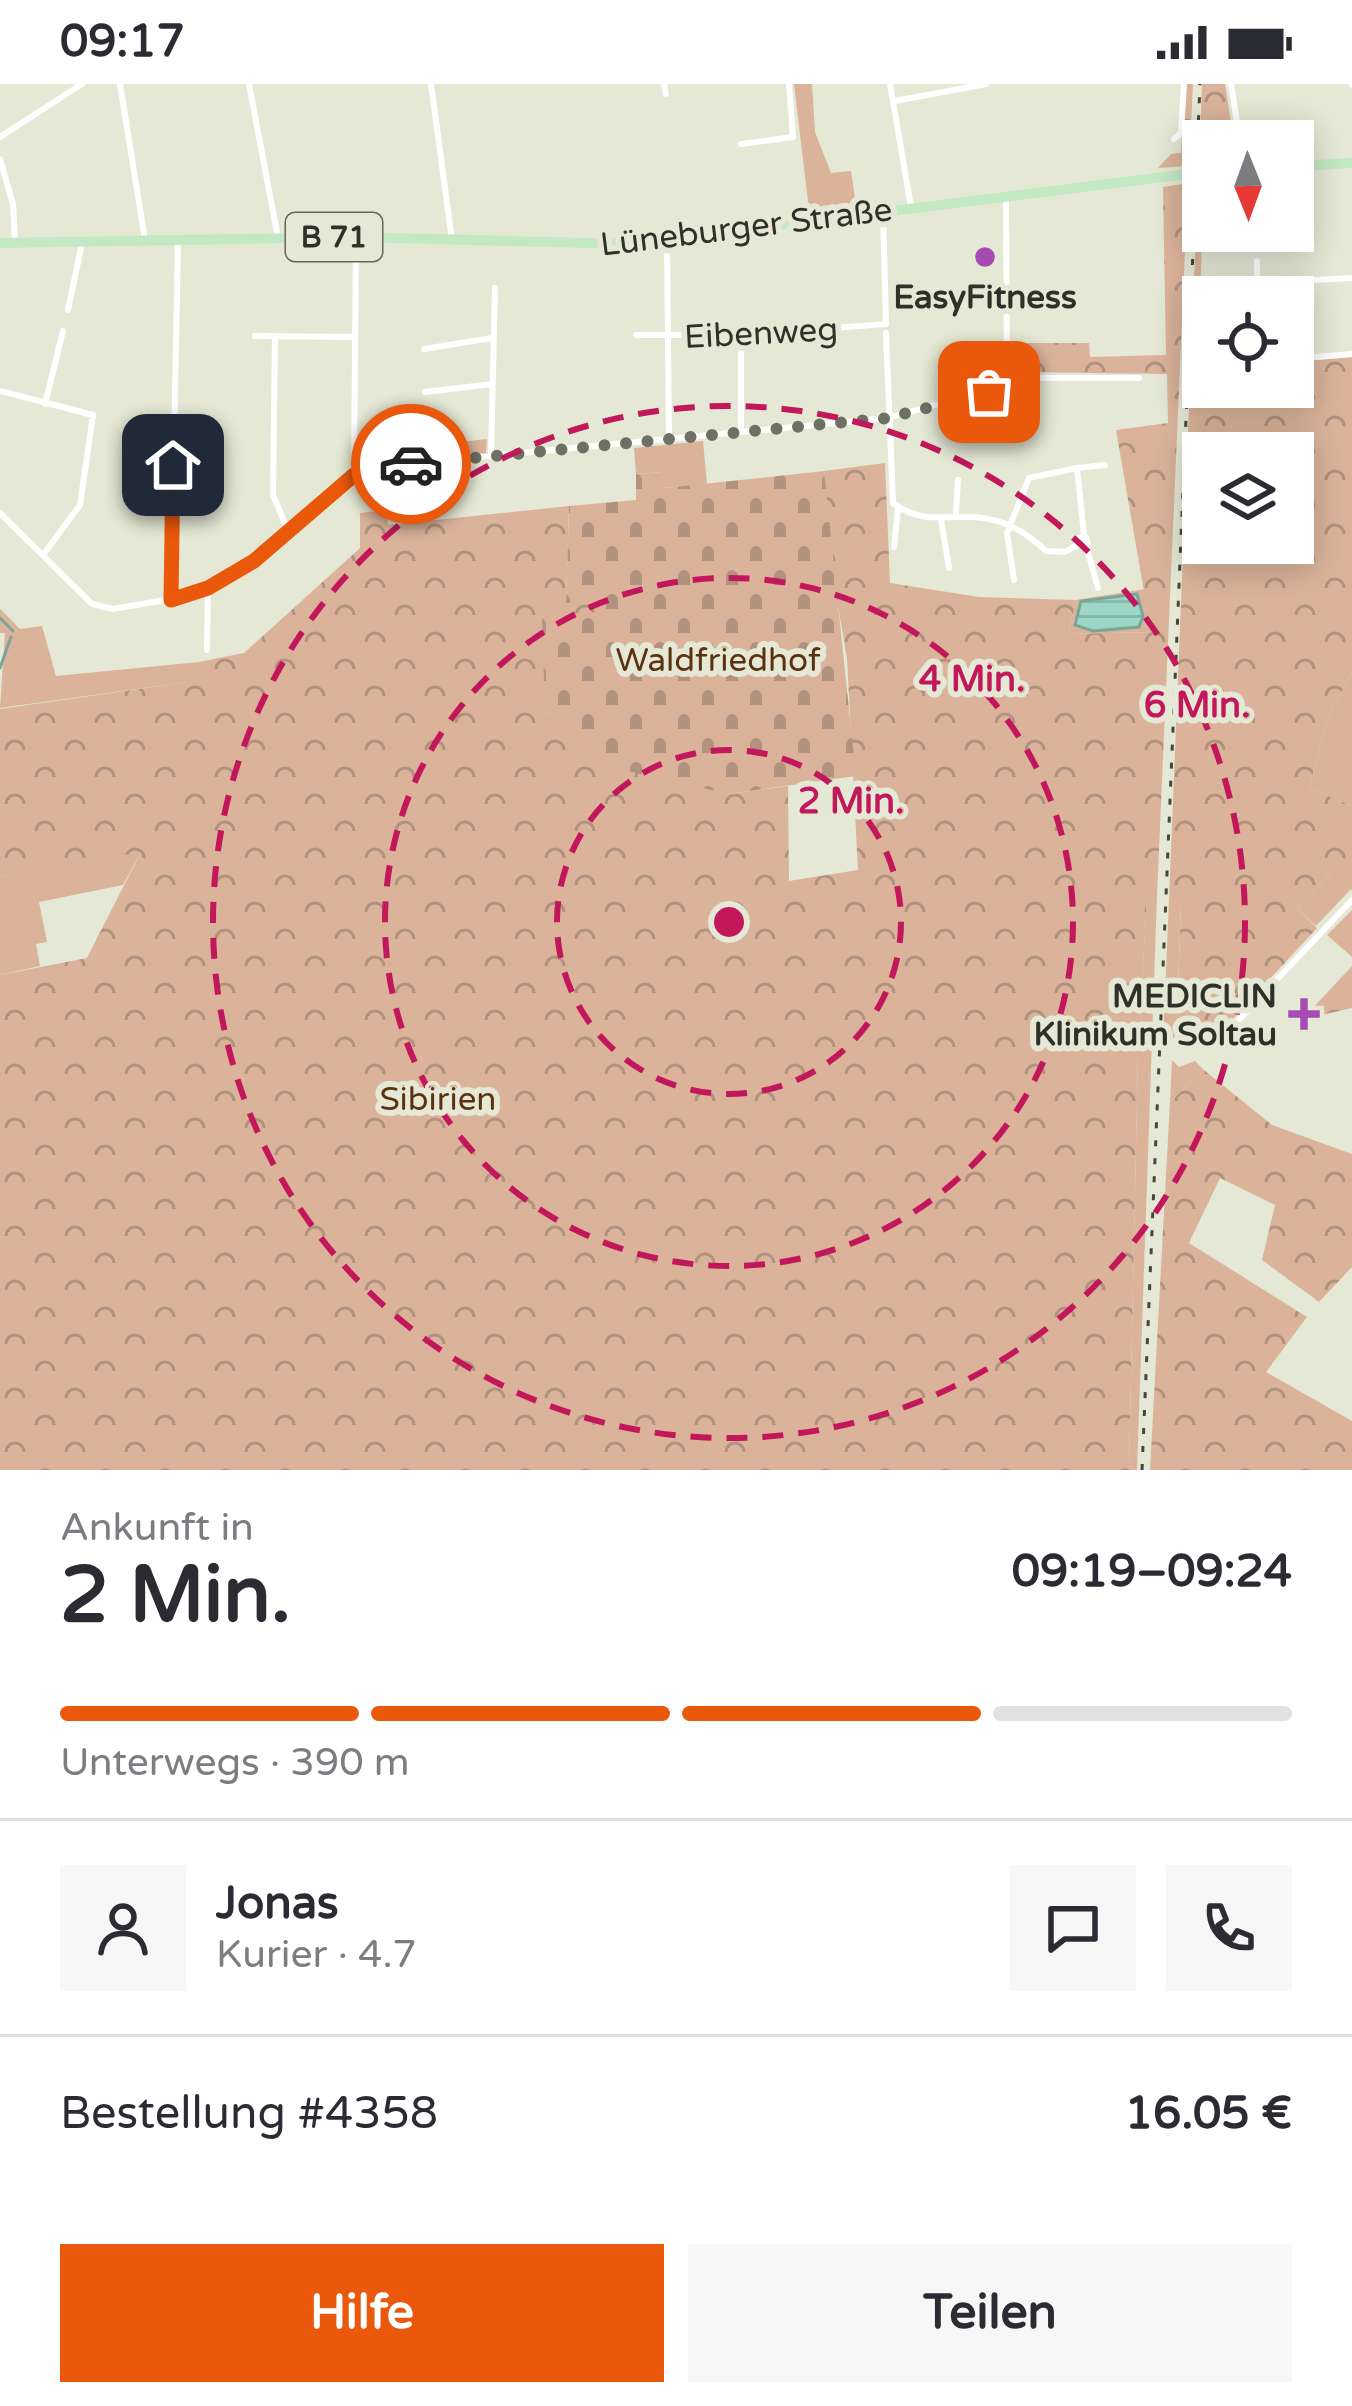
<!DOCTYPE html>
<html lang="de">
<meta charset="utf-8">
<style>
:root{--surface:#fff;--page:#f7f7f7;--text:#2b2b33;--muted:#7c7c81;--line:#e1e1e2;--accent:#ea580c}
body{margin:0;font-family:"Varela Round",sans-serif;background:var(--page);color:var(--text);height:100vh;display:flex;flex-direction:column;font-size:45px;white-space:nowrap}
*{box-sizing:border-box;margin:0}
p{font-size:39px;color:var(--muted)}
.icon{flex:none;width:66px;height:66px;fill:none;stroke:currentColor;stroke-width:2;stroke-linecap:round;stroke-linejoin:round}
.map{position:relative;height:1386px;overflow:hidden}
.details{display:flex;flex-direction:column;background:var(--surface);flex:1}
.details>*{flex:none}
.needle{width:78px;rotate:179deg}
.buttons{position:absolute;left:1182px;top:36px;display:grid;gap:24px}
.buttons a{display:grid;place-items:center;width:132px;height:132px;border-radius:0px;background:var(--surface);box-shadow:0 6px 30px #0003;font-size:60px}
.pin{position:absolute;display:grid;place-items:center;width:102px;height:102px;color:#fff;margin:-51px;border-radius:24px;box-shadow:0 6px 18px #0006}
.courier{position:absolute;display:grid;place-items:center;width:120px;height:120px;margin:-60px;border:9px solid #ea580c;border-radius:50%;background:#fff;color:#222;box-shadow:0 3px 15px #0007}
.headline em{font-style:normal;font-weight:700}
.headline div{display:flex;flex-direction:column-reverse}
.headline{display:flex;align-items:center;justify-content:space-between;height:204px;padding:0 60px}
h1{font-size:78px;font-weight:700;line-height:90px}
.bar{display:grid;grid-template-columns:repeat(4,1fr);gap:18px 12px;align-content:center;height:144px;padding:0 60px}
.bar i{height:15px;border-radius:9px;background:var(--line)}
.bar .selected{background:var(--accent)}
.bar p{grid-column:span 4}
.line{display:flex;align-items:center;gap:30px;padding:0 60px;border-top:3px solid var(--line)}
.line div{flex:1}
.round{display:grid;place-items:center;flex:none;width:126px;height:126px;border-radius:0px;background:var(--page)}
.button{display:flex;gap:24px;margin-top:auto;padding:24px 60px}
.button a{flex:1;height:138px;border-radius:0px;background:var(--accent);color:#fff;font-size:48px;font-weight:700;line-height:138px;text-align:center}
.button a+a{background:var(--page);color:var(--text)}
.status{display:flex;justify-content:space-between;align-items:center;height:84px;padding:0 60px;background:var(--surface);direction:ltr}
.status svg{height:33px;fill:currentColor}
.map>svg:first-child{display:block}
.green{fill:#dab39a;fill-rule:evenodd}
.forest{fill:url(#forest-crowns);fill-rule:evenodd}
.cemetery{fill:url(#cemetery-stones)}
.water{fill:url(#water-rules);stroke:#7ba597;stroke-width:3}
.lines{fill:none;stroke-linecap:round;stroke-linejoin:round}
.stream{stroke:#7ba597;stroke-width:3}
.street{stroke:#fff;stroke-width:6}
.primary{stroke:#c3e9c4;stroke-width:10}
.rail{stroke:#45463c;stroke-width:3;stroke-dasharray:6 12;stroke-linecap:butt}
.done{stroke:#6f7064;stroke-width:12;stroke-dasharray:0 21.6}
.route{stroke:#ea580c;stroke-width:15}
.ring{fill:none;stroke:#c2185b;stroke-width:6;stroke-dasharray:21 15}
.poi-dot{fill:#a64ab4;stroke:#e5e8d4;stroke-width:4.5}
.labels{text-anchor:middle;stroke-width:12;stroke-linejoin:round;paint-order:stroke}
.shield{fill:#e5e8d4;stroke:#66675c;stroke-width:3}
.shield-label{font-size:30px;font-weight:bold;fill:#2f3028}
.street-label{font-size:33px;fill:#2f3028;stroke:#e5e8d4}
.poi-label{font-size:33px;font-weight:bold;fill:#2f3028;stroke:#e5e8d4}
.park-label{font-size:33px;fill:#5c3112;stroke:#e5e8d4}
.centre{fill:#c2185b;stroke:#e5e8d4;stroke-width:6}
.ring-label{font-size:36px;text-anchor:middle;font-weight:bold;fill:#c2185b;stroke:#e5e8d4;stroke-width:12;stroke-linejoin:round;paint-order:stroke}
</style>
<div class="status"><b>09:17</b><svg viewBox="0 0 49 12"><path d="M0 12V9h3v3zM5 12V6h3v6zM10 12V3h3v9zM15 12V0h3v12zM26 1h20v11H26zM47 4h2v5h-2z"/></svg></div>
<div class="map">
<svg width="1352" height="1386" viewBox="0 0 1352 1386">
<defs>
<pattern id="forest-crowns" width="20" height="18" patternUnits="userSpaceOnUse" patternTransform="scale(3)"><rect width="20" height="18" fill="#dab39a"/><path d="M2 6a3 3 0 1 1 6 0M12 15a3 3 0 1 1 6 0" fill="none" stroke="#b1927e"/></pattern>
<pattern id="cemetery-stones" width="16" height="16" patternUnits="userSpaceOnUse" patternTransform="scale(3)"><rect width="16" height="16" fill="#dab39a"/><path d="M2 7V4a2 2 0 0 1 4 0v3zM10 15v-3a2 2 0 0 1 4 0v3z" fill="#b1927e"/></pattern>
<pattern id="water-rules" width="6" height="5" patternUnits="userSpaceOnUse" patternTransform="scale(3)"><rect width="6" height="5" fill="#9cd7c6"/><path d="M0 2.5h6" fill="none" stroke="#87b9aa"/></pattern>
</defs>
<rect width="100%" height="100%" fill="#e5e8d4"/>
<path class="green" d="M794 0H812L815 48 831 89 851 87 856 121 809 126Z
M487 355 486 369 411 376 410 364Z
M703 357 707 400 664 404 662 388 636 390 634 364Z
M1145 505 1151 548 1068 550 1076 516ZM1081 517H1103L1139 543 1093 547Z
M0 525 20 545 42 542 56 592 199 578 195 597 0 624 5 549H0Z
M1352 587V722L1309 704 1327 636Z
M142 766 123 801 39 818 47 858 36 860 40 882 0 891V793Z
M1332 787 1351 805 1316 842 1297 825Z
M1147 812H1157L1137 1386H1129L1138 970Z
M1169 816 1181 820 1176 957 1163 958Z
M1172 976 1179 983 1195 977 1204 986 1170 1018Z"/>
<path class="forest" d="M1185 0H1193L1189 82 1158 84 1171 70 1181 69Z
M1202 0H1225L1234 57H1203L1199 82Z
M1203 97 1199 285 1203 303H1293V278L1352 273V587L1327 636 1309 704 1352 722V806L1331 788 1297 825 1317 844 1219 950 1176 957 1181 821 1169 816 1198 98ZM1203 369H1293V459H1203Z
M1188 99 1157 812 1147 813 1138 970 1129 1386H0V891L87 874 141 768 0 793V625L194 597 199 578 244 569 360 464V429L386 426 388 441 569 422 566 518H598V528L545 627 604 660 729 710 788 702 789 797 858 786 847 574 832 488 824 387 885 379 890 499 979 513 1076 516 1068 550 1151 548 1116 346 1168 339 1167 290 1013 288V259H1089L1090 273 1166 271 1163 103Z
M1352 826V873L1327 851Z
M1352 882V924L1291 938 1305 923 1311 926Z
M1204 986 1272 1041 1352 1070V1183L1319 1218 1262 1176 1275 1121 1220 1094 1189 1159 1307 1233 1266 1288 1352 1337V1386H1150L1170 1018Z"/>
<path class="cemetery" d="M824 387 856 692 729 710 606 682 603 660 545 627 542 531 598 528 597 518 566 519 569 422 636 416V390L663 388 665 404Z"/>
<path class="water" d="M1137 510 1143 532 1139 543 1093 547 1075 541 1081 517Z"/>
<g class="lines">
<path class="stream" d="M0 534 13 547
M0 584 11 553"/>
<path class="street" d="M120 0 145 156
M249 0 278 154
M431 0 452 156
M664 0 666 10
M890 0 911 123
M1231 0 1240 57
M1352 0V1
M895 17 986 0
M0 53 82 0
M1174 55 1181 49 1184 0
M741 60 793 53 789 0
M0 75 13 120 15 159
M1006 114 1007 300
M667 157 669 356
M1257 177V213
M1258 199 1352 194
M68 226 82 159
M886 249 893 419C940 455 980 404 1046 467L1065 468 1079 460
M636 251H741L886 240 883 128
M741 251V348
M255 252 353 253
M275 252 273 411 289 449
M424 265 492 254
M1293 275 1352 270
M0 307 93 331 80 421 43 471
M425 308 493 300
M45 320 63 247
M491 372 495 204
M1077 384 1105 381
M354 389 356 153
M956 428 958 396
M0 429 92 520 113 525 188 512 226 494 264 470 354 391 375 383 888 334 1032 294H1139
M941 435 949 484
M1086 453 1088 459 1080 461 1078 454Z
M1086 461 1098 504
M894 463 898 425
M1014 496 1007 449 1029 394 1077 384 1084 451
M171 516 178 156
M207 566 208 504
M1219 957 1352 816"/>
<path class="primary" d="M1293 82 1352 79
M0 159 356 153 629 160 1203 88"/>
<path class="rail" d="M1142 1386 1200 0"/>
</g>
<g class="lines">
<path class="done" d="M411 380 888 334 989 308"/>
<path class="route" d="M173 381 171 516 208 504 254 477 354 391 411 380"/>
</g>
<g class="ring">
<circle cx="729" cy="838" r="172"/>
<circle cx="729" cy="838" r="344"/>
<circle cx="729" cy="838" r="516"/>
</g>
<g class="poi-dot">
<circle cx="985" cy="173" r="12"/>
<path d="M1298 912h12v12h12v12h-12v12h-12v-12h-12v-12h12z"/>
</g>
<g class="labels">
<rect class="shield" x="286" y="129" width="96" height="48" rx="9"/>
<g class="shield-label">
<text x="334" y="163">B 71</text>
</g>
<g class="street-label">
<text transform="translate(746 142) rotate(-7)" y="12">Lüneburger Straße</text>
<text transform="translate(761 248) rotate(-3)" y="12">Eibenweg</text>
</g>
<g class="poi-label">
<text x="985" y="224">EasyFitness</text>
<text x="1277" y="923" text-anchor="end">MEDICLIN<tspan x="1277" dy="38">Klinikum Soltau</tspan></text>
</g>
<g class="park-label">
<text x="718" y="587">Waldfriedhof</text>
<text x="438" y="1026">Sibirien</text>
</g>
</g>
<circle cx="729" cy="838" r="18" class="centre"/>
<g class="ring-label">
<text x="972" y="607">4 Min.</text>
<text x="1197" y="633">6 Min.</text>
<text x="851" y="729">2 Min.</text>
</g>
</svg>
<div class="buttons">
<a><svg class="needle" viewBox="-14 -14 28 28"><path d="M0-13l5 13h-10z" fill="#e53935"/><path d="M0 13l5-13h-10z" fill="#7c7c81"/></svg></a>
<a><svg class="icon" aria-label="locate" viewBox="0 0 24 24"><circle cx="12" cy="12" r="6"/><path d="M12 2v4M12 18v4M2 12h4M18 12h4"/></svg></a>
<a><svg class="icon" aria-label="layers" viewBox="0 0 24 24"><path d="M12 4l9 5-9 5-9-5zM3 14l9 5 9-5"/></svg></a>
</div>
<div class="pin" style="left:989px;top:308px;background:#ea580c"><svg class="icon" aria-label="bag" viewBox="0 0 24 24"><path d="M5 8h14l-1 12H6zM9 8a3 3 0 0 1 6 0"/></svg></div>
<div class="pin" style="left:173px;top:381px;background:#1f2937"><svg class="icon" aria-label="home" viewBox="0 0 24 24"><path d="M3 11l9-7 9 7M6 9v11h12V9"/></svg></div>
<div class="courier" style="left:411px;top:380px"><svg class="icon" aria-label="car" viewBox="0 0 24 24"><path d="M5 17H2v-5l4-1 3-4h7l3 4 3 1v5h-3M9 17h6M6 11h13"/><circle cx="7" cy="17" r="2"/><circle cx="17" cy="17" r="2"/></svg></div>
</div>
<section class="details">
<div class="headline"><div><h1>2 Min.</h1><p>Ankunft in</p></div><em>09:19–09:24</em></div>
<div class="bar"><i class="selected"></i><i class="selected"></i><i class="selected"></i><i></i><p>Unterwegs · 390 m</p></div>
<div class="line" style="height:216px"><a class="round"><svg class="icon" aria-label="person" viewBox="0 0 24 24"><circle cx="12" cy="8" r="4"/><path d="M4 21q1-7 8-7t8 7"/></svg></a><div><b>Jonas</b><p>Kurier · 4.7</p></div><a class="round"><svg class="icon" aria-label="chat" viewBox="0 0 24 24"><path d="M4 5h16v11H9l-5 4z"/></svg></a><a class="round"><svg class="icon" aria-label="phone" viewBox="0 0 24 24"><path d="M5 4h4l2 5-3 2q2 4 5 5l2-3 5 2v4C11 20 4 13 5 4z"/></svg></a></div>
<div class="line" style="height:156px"><div>Bestellung #4358</div><b>16.05 €</b></div>
<div class="button"><a>Hilfe</a><a>Teilen</a></div>
</section>
